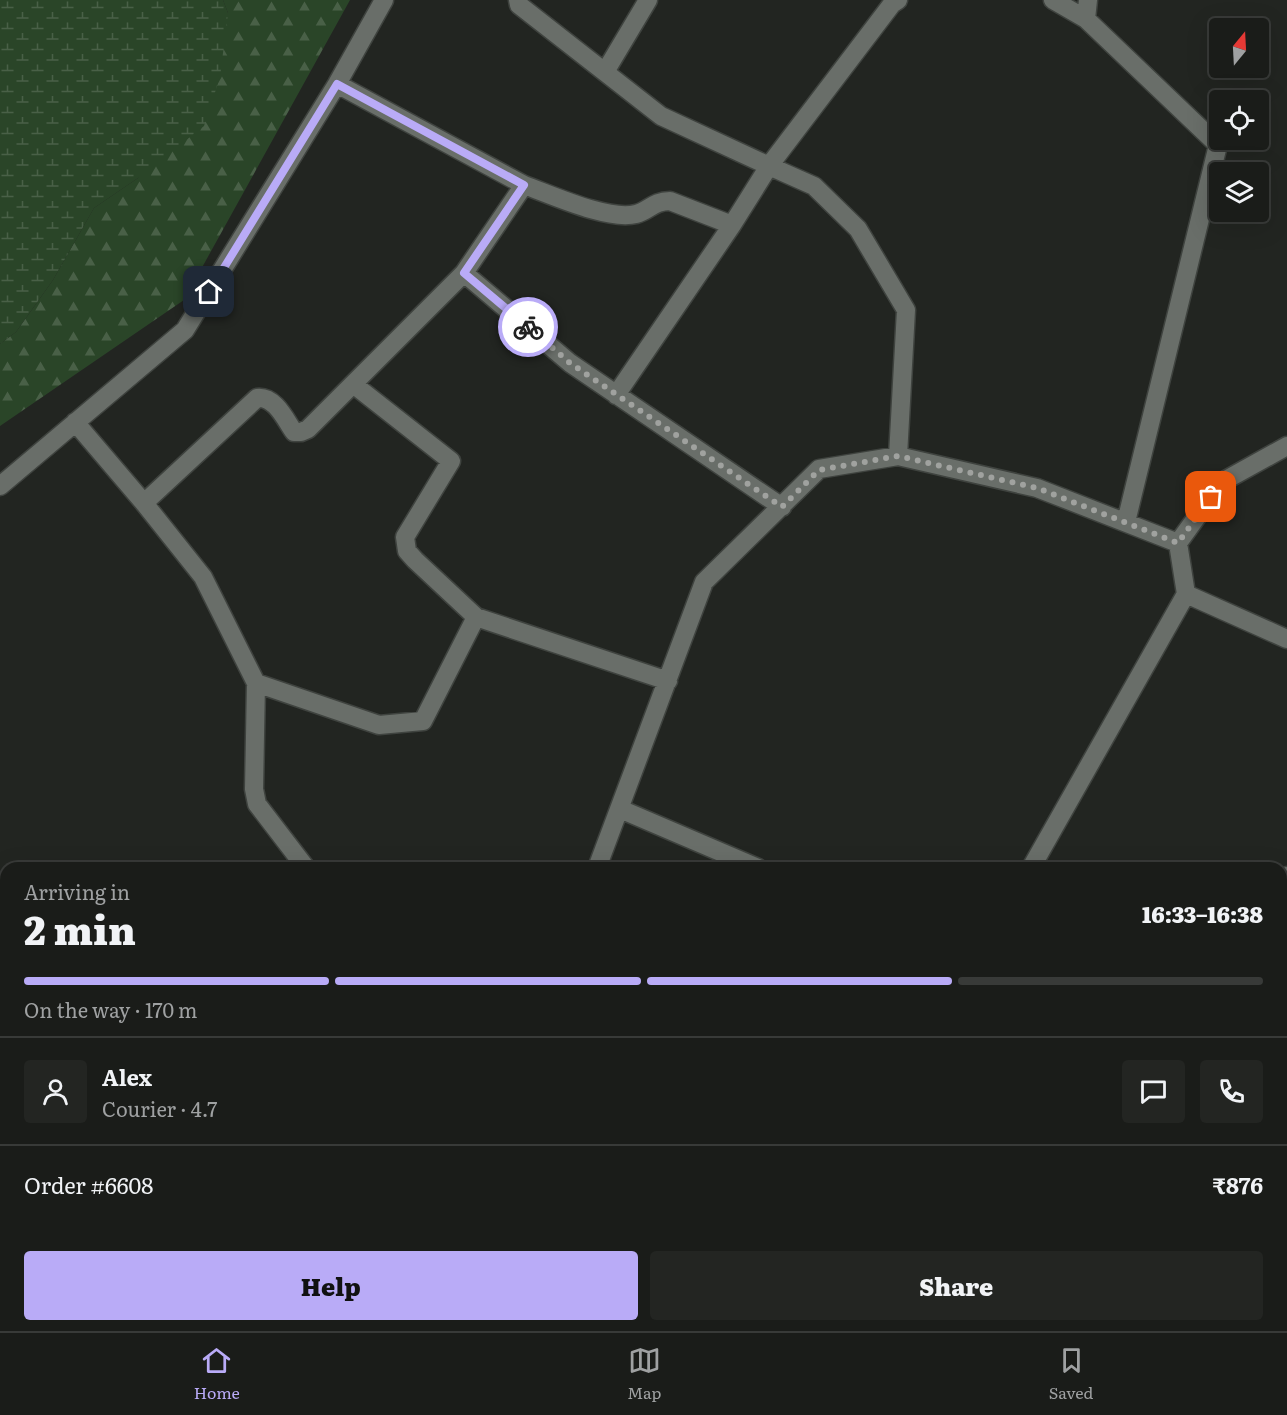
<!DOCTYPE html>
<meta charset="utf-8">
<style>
:root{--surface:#1a1c19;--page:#232522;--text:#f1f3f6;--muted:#9fa1a2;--line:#383a38;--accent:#b9abf7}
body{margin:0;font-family:Literata,serif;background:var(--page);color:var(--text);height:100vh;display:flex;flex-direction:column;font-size:22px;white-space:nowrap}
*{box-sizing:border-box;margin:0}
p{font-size:20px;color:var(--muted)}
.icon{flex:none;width:33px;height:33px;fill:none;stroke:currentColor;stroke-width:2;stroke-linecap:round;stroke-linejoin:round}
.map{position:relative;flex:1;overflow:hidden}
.sheet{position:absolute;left:0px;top:862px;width:1287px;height:470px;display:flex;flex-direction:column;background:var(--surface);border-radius:18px 18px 0 0;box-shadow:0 6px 24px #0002,0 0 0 2px var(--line)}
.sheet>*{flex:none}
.needle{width:39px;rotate:18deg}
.fabs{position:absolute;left:1209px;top:18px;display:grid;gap:12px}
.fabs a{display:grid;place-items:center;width:60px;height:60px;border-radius:6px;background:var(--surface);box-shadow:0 6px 24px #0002,0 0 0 2px var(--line);font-size:30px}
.pin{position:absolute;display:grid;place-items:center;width:51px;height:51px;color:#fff;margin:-26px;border-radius:12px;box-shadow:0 3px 9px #0006}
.courier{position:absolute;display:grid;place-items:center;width:60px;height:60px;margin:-30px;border:4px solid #b9abf7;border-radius:50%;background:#fff;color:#222;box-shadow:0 2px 8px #0007}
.overview em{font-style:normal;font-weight:800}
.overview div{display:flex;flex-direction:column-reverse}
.overview{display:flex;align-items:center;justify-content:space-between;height:102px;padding:0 24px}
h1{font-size:39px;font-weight:800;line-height:45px}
.bar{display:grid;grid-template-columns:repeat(4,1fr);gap:9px 6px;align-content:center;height:72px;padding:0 24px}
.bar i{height:8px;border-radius:4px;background:var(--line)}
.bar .active{background:var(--accent)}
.bar p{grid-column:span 4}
.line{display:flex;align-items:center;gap:15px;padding:0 24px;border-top:2px solid var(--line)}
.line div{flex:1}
.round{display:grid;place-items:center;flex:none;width:63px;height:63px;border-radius:6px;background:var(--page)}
.primary-button{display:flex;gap:12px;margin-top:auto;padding:12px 24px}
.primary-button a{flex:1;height:69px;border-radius:6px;background:var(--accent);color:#111;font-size:24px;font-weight:800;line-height:69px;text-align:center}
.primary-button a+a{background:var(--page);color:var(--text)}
.tab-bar{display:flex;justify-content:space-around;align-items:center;height:84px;border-top:2px solid var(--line);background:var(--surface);font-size:16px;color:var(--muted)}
.tab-bar a{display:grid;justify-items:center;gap:3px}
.tab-bar .active{color:var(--accent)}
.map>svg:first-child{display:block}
.forest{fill:url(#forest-firs)}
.wetland{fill:url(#wetland-marsh)}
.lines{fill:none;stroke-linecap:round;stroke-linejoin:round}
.minor-casing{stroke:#3f433f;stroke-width:21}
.minor{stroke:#696e69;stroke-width:18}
.done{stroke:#a0a29f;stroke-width:6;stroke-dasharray:0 10.8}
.route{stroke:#b9abf7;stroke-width:8}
</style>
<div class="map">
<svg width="1287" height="1331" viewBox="0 0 1287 1331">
<defs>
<pattern id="forest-firs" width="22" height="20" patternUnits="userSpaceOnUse" patternTransform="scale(1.5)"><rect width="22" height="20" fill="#2a4528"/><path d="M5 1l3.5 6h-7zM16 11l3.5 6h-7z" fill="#496047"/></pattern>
<pattern id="wetland-marsh" width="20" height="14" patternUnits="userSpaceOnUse" patternTransform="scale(1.5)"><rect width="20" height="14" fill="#2a4528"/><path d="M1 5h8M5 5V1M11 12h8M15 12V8" fill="none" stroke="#496047"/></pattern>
</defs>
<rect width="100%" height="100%" fill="#222521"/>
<path class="forest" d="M223 0H350L184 300 0 426V344L16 332 53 280 94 208 138 178 228 13Z"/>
<path class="wetland" d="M0 0H223L228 13 220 77 204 126 138 178 94 208 53 280 16 332 0 344Z"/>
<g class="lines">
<defs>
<path id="minor" d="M518 0 519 5 661 116 769 166 732 225 616 395
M1053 0 1086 19 1218 145 1126 522
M1086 19 1088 0
M605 72 648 0
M524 185C552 195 608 221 636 214 649 211 653 201 670 201L732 225
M464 273 570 363 782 507
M353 384 451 461 405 537 407 551 415 560 476 617 668 681
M75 422 144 503 203 577 256 683 254 789 257 804 306 868
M898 456 906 310 858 229 814 186 769 166 892 4 898 0
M0 486 185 330 337 84 384 0
M144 503 257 398C275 396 285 419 294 432H301L308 429 464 273 524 185 337 84
M1178 543 1222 482 1287 446
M1186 594 1287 639
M256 683 379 725 423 721 476 617
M620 809 758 868
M597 868 704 582 819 469 898 456 1037 488 1178 543 1186 594 1031 868
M1281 887 1287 876
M1281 1098 1287 1094
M1281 1282 1287 1276
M293 1326 300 1331
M7 1331 10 1326
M420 1331 422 1326
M723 1331 727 1326
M1233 1331 1238 1326"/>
</defs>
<use href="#minor" class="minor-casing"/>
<use href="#minor" class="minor"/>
</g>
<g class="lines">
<path class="done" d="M528 327 570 363 782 507 819 470 898 456 1037 488 1178 543 1211 497"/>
<path class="route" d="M209 292 337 84 524 185 464 273 528 327"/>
</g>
</svg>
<div class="fabs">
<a><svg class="needle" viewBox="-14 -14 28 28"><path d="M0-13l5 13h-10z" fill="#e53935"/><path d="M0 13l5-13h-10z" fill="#9fa1a2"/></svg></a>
<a><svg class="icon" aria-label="locate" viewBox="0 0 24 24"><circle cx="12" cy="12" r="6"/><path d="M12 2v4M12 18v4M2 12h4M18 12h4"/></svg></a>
<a><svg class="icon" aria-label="layers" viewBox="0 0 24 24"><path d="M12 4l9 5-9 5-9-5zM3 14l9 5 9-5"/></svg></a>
</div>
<div class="pin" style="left:1211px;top:497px;background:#ea580c"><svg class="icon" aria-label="bag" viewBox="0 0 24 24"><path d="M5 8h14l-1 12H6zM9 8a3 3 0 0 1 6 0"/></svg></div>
<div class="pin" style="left:209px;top:292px;background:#1f2937"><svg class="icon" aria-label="home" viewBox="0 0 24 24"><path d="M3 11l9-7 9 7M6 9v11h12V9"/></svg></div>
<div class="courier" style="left:528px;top:327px"><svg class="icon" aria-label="bike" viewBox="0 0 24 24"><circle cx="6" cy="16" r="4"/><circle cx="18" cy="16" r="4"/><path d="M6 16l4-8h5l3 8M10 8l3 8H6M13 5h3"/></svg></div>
<section class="sheet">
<div class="overview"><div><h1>2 min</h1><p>Arriving in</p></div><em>16:33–16:38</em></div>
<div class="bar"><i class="active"></i><i class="active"></i><i class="active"></i><i></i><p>On the way · 170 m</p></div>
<div class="line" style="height:108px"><a class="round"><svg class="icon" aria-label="person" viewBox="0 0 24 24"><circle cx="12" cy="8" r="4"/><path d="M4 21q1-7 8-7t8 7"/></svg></a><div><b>Alex</b><p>Courier · 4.7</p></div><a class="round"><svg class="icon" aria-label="chat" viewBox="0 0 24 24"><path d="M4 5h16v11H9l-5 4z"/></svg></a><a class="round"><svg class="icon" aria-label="phone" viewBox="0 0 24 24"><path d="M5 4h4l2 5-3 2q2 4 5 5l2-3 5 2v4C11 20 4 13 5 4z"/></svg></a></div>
<div class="line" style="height:78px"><div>Order #6608</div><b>₹876</b></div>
<div class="primary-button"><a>Help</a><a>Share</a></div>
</section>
</div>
<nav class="tab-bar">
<a class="active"><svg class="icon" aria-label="home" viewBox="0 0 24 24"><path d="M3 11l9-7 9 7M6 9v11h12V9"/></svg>Home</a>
<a><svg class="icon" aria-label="map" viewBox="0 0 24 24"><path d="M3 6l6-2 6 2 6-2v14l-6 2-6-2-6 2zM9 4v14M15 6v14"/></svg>Map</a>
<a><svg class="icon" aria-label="saved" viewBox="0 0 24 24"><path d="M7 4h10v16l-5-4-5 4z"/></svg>Saved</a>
</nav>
